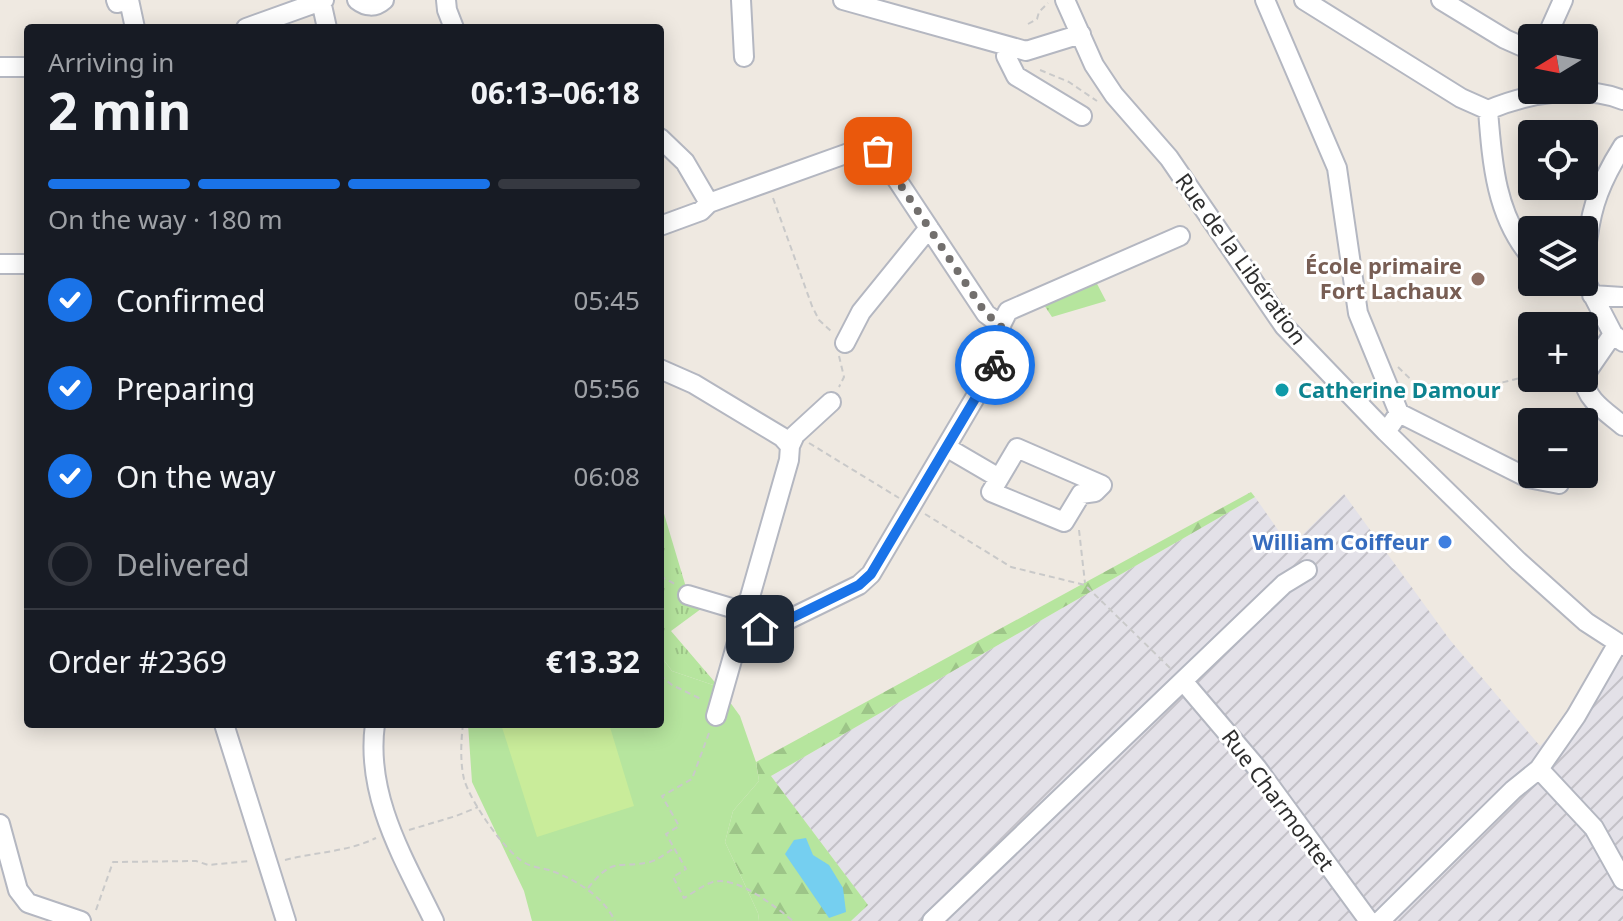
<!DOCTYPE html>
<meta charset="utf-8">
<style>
:root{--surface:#171b24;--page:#242831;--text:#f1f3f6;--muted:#9ea1a6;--line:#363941;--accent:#1a73e8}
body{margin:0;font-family:"Noto Sans",sans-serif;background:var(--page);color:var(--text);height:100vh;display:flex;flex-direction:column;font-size:30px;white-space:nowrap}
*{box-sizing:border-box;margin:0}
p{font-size:26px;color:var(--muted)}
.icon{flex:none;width:44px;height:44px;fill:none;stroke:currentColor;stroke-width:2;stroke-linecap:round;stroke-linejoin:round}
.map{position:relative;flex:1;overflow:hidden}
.drawer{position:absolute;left:24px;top:24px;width:640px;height:704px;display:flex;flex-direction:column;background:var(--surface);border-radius:8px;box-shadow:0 4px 20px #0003}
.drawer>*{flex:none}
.needle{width:52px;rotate:260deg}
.fabs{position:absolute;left:1518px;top:24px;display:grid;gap:16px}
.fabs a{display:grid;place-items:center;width:80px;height:80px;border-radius:8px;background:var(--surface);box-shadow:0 4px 20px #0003;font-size:40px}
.pin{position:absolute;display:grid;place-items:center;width:68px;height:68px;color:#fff;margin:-34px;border-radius:16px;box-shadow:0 4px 12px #0006}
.courier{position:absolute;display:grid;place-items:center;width:80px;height:80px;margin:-40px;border:6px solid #1a73e8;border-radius:50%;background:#fff;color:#222;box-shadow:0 2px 10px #0007}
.summary em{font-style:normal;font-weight:700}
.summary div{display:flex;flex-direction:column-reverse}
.summary{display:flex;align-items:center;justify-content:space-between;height:136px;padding:0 24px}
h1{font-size:52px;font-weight:700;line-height:60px}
.bar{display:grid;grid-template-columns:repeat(4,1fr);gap:12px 8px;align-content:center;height:96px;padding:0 24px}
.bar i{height:10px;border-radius:6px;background:var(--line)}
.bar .selected{background:var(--accent)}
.bar p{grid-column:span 4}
.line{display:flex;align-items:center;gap:20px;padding:0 24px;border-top:2px solid var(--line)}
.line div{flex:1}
ol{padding:0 24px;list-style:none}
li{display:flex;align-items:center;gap:24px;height:88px}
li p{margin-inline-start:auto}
li .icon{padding:8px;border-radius:50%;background:var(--accent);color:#fff;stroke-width:4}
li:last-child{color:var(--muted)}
li i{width:44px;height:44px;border:4px solid var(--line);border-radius:50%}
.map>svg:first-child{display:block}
.industrial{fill:url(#industrial-furrows)}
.grass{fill:url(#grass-tufts)}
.forest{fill:url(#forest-firs)}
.park{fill:#b6e59e}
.pitch{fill:#c9ec9a}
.water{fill:#75cff0}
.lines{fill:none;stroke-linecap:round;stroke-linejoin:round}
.minor-casing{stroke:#b4b7c1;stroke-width:22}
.path{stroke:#c9c9c9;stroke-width:2;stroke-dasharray:6 4;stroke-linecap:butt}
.minor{stroke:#fff;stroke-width:18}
.done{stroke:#726f6d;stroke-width:8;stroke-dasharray:0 14.4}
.route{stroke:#1a73e8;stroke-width:10}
.education-dot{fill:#8d6e63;stroke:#fff;stroke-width:3}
.culture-dot{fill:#0f9aa8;stroke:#fff;stroke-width:3}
.shop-dot{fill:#3f7fe0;stroke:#fff;stroke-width:3}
.labels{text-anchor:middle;stroke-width:6;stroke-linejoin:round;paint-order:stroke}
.street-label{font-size:22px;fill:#2e2e2e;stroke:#fff}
.education-label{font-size:22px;font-weight:bold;fill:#785e54;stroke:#fff;text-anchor:end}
.culture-label{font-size:22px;font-weight:bold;fill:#0d838f;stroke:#fff;text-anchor:start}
.shop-label{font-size:22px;font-weight:bold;fill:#366cbe;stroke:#fff;text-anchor:end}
</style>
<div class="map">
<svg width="1623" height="921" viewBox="0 0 1623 921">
<defs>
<pattern id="industrial-furrows" width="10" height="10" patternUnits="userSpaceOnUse" patternTransform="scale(2)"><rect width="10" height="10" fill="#e3e1e8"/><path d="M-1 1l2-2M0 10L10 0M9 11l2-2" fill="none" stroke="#c3c1c7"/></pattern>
<pattern id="grass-tufts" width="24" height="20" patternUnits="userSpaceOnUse" patternTransform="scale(2)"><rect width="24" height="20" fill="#b6e59e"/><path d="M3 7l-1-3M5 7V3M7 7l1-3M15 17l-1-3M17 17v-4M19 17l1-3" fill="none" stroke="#9dc588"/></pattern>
<pattern id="forest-firs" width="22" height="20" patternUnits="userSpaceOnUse" patternTransform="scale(2)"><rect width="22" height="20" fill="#b6e59e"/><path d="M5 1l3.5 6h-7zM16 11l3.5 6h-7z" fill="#9dc588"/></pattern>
</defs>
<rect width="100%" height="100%" fill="#efe9e1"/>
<path class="industrial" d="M1344 494 1450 640 1540 746 1623 658V921H851L867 904 771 776 1255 497 1290 547Z"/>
<path class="grass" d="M1094 278 1106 301 1052 317 1042 302Z
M662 507 688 594 709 603 671 631 719 687 672 671 660 655Z"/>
<path class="forest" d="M1251 492 1255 497 771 776 868 905 851 921H759L758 913 725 842 733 811 759 781 756 762Z"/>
<path class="park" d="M660 655 672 671 719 687 740 716 756 762 759 781 733 811 725 842 758 913 759 921H532L524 891 472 782 468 724H660Z"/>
<path class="pitch" d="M501 724H609L634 806 537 837Z"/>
<path class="water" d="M806 838 813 855 829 865 843 888 846 912 829 918 785 854 794 840Z"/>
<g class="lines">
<defs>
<path id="minor" d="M116 0 117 3 129 0 135 28
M357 0C366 7 375 8 384 0
M446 0 447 10 454 28
M741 0 744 57
M843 0 1026 51 1081 34
M1065 0 1094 65 1114 95 1169 158 1284 326 1386 432 1518 561 1586 622 1623 646
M1265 0 1337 168 1358 313 1399 413 1386 432
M1304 0 1461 98 1488 110
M1441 0 1505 39 1532 51
M321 1 327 28
M246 28 324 0
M1546 38 1563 0
M1006 56 1016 76 1082 116
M0 67H28
M660 138 685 162 709 203
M660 226 701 211 709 203 854 151 869 149 878 151 986 314 1001 325 1002 352 871 574 859 585 769 629H760L745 612 688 595
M1532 258C1496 217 1492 163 1488 110 1528 93 1581 84 1623 100
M0 264H28
M1584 267C1589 216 1595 190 1623 146
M1584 278 1613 334 1623 342
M1592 295 1623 297
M1001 325 1008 311 1180 236
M845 343 861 312 929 228
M660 369 694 384 782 437 790 446 789 460 716 716
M1584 376 1613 334
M1584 378C1585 400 1607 412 1623 426
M1399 413 1528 478 1559 484
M790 446 795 435 831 402
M946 447 999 478
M1017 448 1102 485 1095 492 1081 494 1064 522 991 492Z
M1183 681 1257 768 1369 921
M224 724 286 921
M375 724C365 796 404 859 434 921
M1539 769 1594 828 1623 880
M0 824 18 890 28 903 81 921
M932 921 1284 584 1307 570
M1380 921 1513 790 1539 769 1576 716 1618 643"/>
</defs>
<use href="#minor" class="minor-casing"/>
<path class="path" d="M1028 24 1037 19 1039 12 1048 3
M1040 70 1069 82 1097 101
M773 198 812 306 819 320 833 333
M839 356 844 377 839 387
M1398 367 1432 400 1532 375
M809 443 899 498
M925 514 1011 567 1085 585 1171 669
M1079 530 1085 583
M660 576 675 584
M660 675 672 685 703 700
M463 724C461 741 460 762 464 779 470 801 505 852 525 863 532 867 541 868 549 870 575 879 603 896 615 921
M709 733 692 779 662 796 679 826 666 834 686 869 673 877 684 898C693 893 703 885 713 882 736 875 776 907 793 921
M409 830 456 816 478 807
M285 860C315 852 348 852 376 838
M588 888C614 856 616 869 650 862 658 860 666 853 673 849
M96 910 113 862 196 861 208 865 250 861"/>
<use href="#minor" class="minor"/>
</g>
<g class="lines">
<path class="done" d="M878 151 986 314 1001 325 1002 352 995 365"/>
<path class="route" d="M760 629H769L859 585 871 574 995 365"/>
</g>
<circle class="education-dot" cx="1478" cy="279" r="8"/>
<circle class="culture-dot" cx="1282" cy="390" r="8"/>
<circle class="shop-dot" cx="1445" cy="542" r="8"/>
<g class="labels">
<g class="street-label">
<text transform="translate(1241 259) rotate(54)" y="8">Rue de la Libération</text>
<text transform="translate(1278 800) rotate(53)" y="8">Rue Charmontet</text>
</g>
<g class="education-label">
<text x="1462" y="274">École primaire<tspan x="1462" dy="25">Fort Lachaux</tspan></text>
</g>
<g class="culture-label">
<text x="1298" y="398">Catherine Damour</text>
</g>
<g class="shop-label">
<text x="1429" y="550">William Coiffeur</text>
</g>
</g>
</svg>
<div class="fabs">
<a><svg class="needle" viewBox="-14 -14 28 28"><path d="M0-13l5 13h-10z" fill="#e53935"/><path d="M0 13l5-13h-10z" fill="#9ea1a6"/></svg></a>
<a><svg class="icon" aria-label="locate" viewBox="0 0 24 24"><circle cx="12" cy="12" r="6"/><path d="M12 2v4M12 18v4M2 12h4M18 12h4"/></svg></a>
<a><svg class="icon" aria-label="layers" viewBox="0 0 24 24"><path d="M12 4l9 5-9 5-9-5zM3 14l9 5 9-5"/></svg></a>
<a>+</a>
<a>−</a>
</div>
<div class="pin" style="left:878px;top:151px;background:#ea580c"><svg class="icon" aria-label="bag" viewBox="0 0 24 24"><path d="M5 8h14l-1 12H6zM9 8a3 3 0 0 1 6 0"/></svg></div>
<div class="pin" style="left:760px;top:629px;background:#1f2937"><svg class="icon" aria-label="home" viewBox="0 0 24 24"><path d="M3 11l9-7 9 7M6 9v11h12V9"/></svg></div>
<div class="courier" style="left:995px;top:365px"><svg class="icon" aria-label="bike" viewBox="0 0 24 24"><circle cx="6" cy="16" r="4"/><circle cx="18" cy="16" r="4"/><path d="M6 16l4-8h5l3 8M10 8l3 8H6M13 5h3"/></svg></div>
<section class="drawer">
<div class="summary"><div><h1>2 min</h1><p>Arriving in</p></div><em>06:13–06:18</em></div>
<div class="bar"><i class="selected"></i><i class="selected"></i><i class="selected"></i><i></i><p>On the way · 180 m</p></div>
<ol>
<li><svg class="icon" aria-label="check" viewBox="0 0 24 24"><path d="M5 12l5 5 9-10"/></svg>Confirmed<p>05:45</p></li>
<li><svg class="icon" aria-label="check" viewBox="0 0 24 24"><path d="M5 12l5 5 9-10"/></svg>Preparing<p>05:56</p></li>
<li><svg class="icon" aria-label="check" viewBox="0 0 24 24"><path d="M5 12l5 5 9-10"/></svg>On the way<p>06:08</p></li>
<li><i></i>Delivered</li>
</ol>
<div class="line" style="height:104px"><div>Order #2369</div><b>€13.32</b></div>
</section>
</div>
